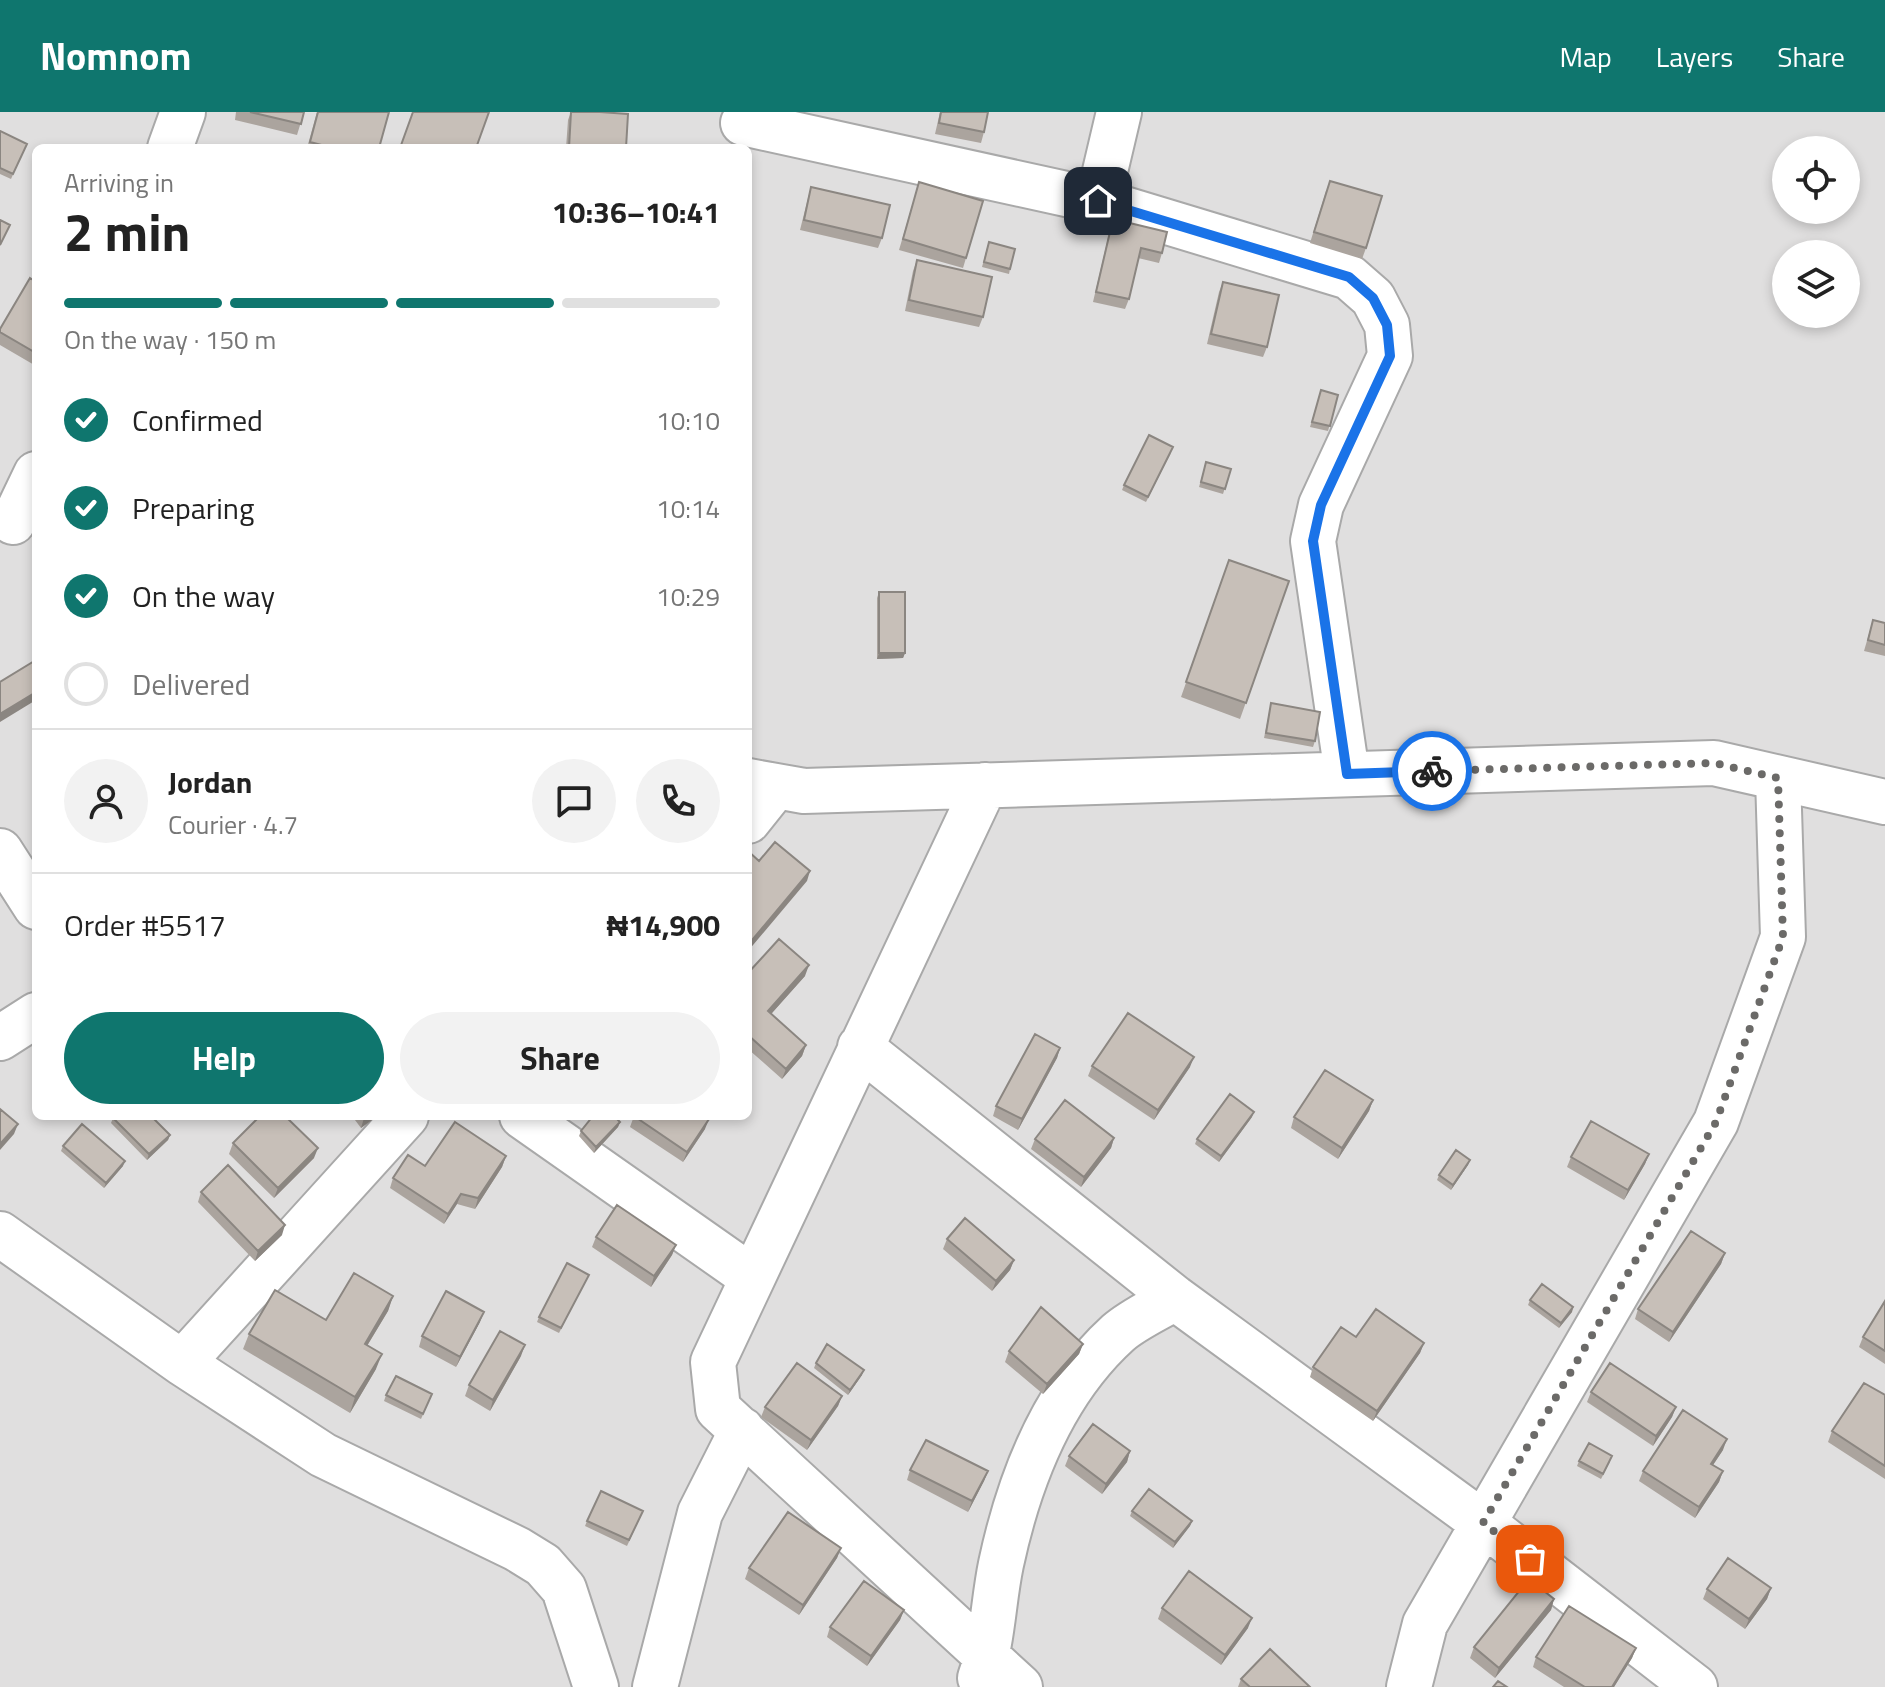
<!DOCTYPE html>
<meta charset="utf-8">
<style>
:root{--surface:#fff;--page:#f2f2f2;--text:#222;--muted:#767676;--line:#e0e0e0;--accent:#0f766e}
body{margin:0;font-family:"Titillium Web",sans-serif;background:var(--page);color:var(--text);height:100vh;display:flex;flex-direction:column;font-size:30px;white-space:nowrap}
*{box-sizing:border-box;margin:0}
p{font-size:26px;color:var(--muted)}
.icon{flex:none;width:44px;height:44px;fill:none;stroke:currentColor;stroke-width:2;stroke-linecap:round;stroke-linejoin:round}
.map{position:relative;flex:1;overflow:hidden}
.sheet{position:absolute;left:32px;top:32px;width:720px;height:976px;display:flex;flex-direction:column;background:var(--surface);border-radius:12px;box-shadow:0 4px 12px #0003}
.sheet>*{flex:none}
.fabs{position:absolute;left:1772px;top:24px;display:grid;gap:16px}
.fabs a{display:grid;place-items:center;width:88px;height:88px;border-radius:50%;background:var(--surface);box-shadow:0 4px 12px #0003;font-size:40px}
.pin{position:absolute;display:grid;place-items:center;width:68px;height:68px;color:#fff;margin:-34px;border-radius:16px;box-shadow:0 4px 12px #0006}
.courier{position:absolute;display:grid;place-items:center;width:80px;height:80px;margin:-40px;border:6px solid #1a73e8;border-radius:50%;background:#fff;color:#222;box-shadow:0 2px 10px #0007}
.head em{font-style:normal;font-weight:700}
.head div{display:flex;flex-direction:column-reverse}
.head{display:flex;align-items:center;justify-content:space-between;height:136px;padding:0 32px}
h1{font-size:52px;font-weight:700;line-height:60px}
.bar{display:grid;grid-template-columns:repeat(4,1fr);gap:12px 8px;align-content:center;height:96px;padding:0 32px}
.bar i{height:10px;border-radius:6px;background:var(--line)}
.bar .selected{background:var(--accent)}
.bar p{grid-column:span 4}
.line{display:flex;align-items:center;gap:20px;padding:0 32px;border-top:2px solid var(--line)}
.line div{flex:1}
.round{display:grid;place-items:center;flex:none;width:84px;height:84px;border-radius:42px;background:var(--page)}
ol{padding:0 32px;list-style:none}
li{display:flex;align-items:center;gap:24px;height:88px}
li p{margin-inline-start:auto}
li .icon{padding:8px;border-radius:50%;background:var(--accent);color:#fff;stroke-width:4}
li:last-child{color:var(--muted)}
li i{width:44px;height:44px;border:4px solid var(--line);border-radius:50%}
.action{display:flex;gap:16px;margin-top:auto;padding:16px 32px}
.action a{flex:1;height:92px;border-radius:48px;background:var(--accent);color:#fff;font-size:32px;font-weight:700;line-height:92px;text-align:center}
.action a+a{background:var(--page);color:var(--text)}
header{display:flex;align-items:center;gap:48px;box-sizing:border-box;height:112px;padding:0 40px;background:var(--accent);color:#fff}
header strong{font-size:38px}
nav{display:flex;gap:44px;margin-inline-start:auto;font-size:28px}
.map>svg:first-child{display:block}
.residential{fill:#e0dfdf;fill-rule:evenodd}
.lines{fill:none;stroke-linecap:round;stroke-linejoin:round}
.minor-casing{stroke:#a9a9a9;stroke-width:48}
.minor{stroke:#fff;stroke-width:44}
.wall{fill:#aba49e}
.shaded-wall{fill:#8b8681}
.building{fill:#c7bfb8;stroke:#8b8681;stroke-width:2}
.done{stroke:#6b6a68;stroke-width:8;stroke-dasharray:0 14.4}
.route{stroke:#1a73e8;stroke-width:10}
</style>
<header>
<strong>Nomnom</strong>
<nav><a>Map</a><a>Layers</a><a>Share</a></nav>
</header>
<div class="map">
<svg width="1885" height="1575" viewBox="0 0 1885 1575">
<rect width="100%" height="100%" fill="#f2efe9"/>
<path class="residential" d="M0 0H1885V1575H0ZM36 36H748V1004H36ZM1786 38H1846V98H1786ZM1786 142H1846V202H1786Z"/>
<g class="lines">
<defs>
<path id="minor" d="M743 11 1098 89 1349 165 1373 186 1387 213 1390 244 1321 393 1313 429 1347 662
M170 36 183 0
M1098 89 1119 0
M13 410 36 362
M748 669 804 679 1714 651 1885 690
M985 673 713 1250 718 1297 1020 1575
M748 709 776 674
M0 739 36 795
M0 926 36 903
M860 935 1175 1186 1483 1411 1695 1575
M522 1004 750 1164
M0 1122 182 1251 323 1343 517 1437 543 1453 564 1477 596 1575
M182 1251 406 1004
M980 1566C993 1529 993 1490 1001 1452 1019 1368 1053 1280 1118 1221 1134 1207 1157 1197 1175 1186
M655 1575 700 1401 742 1318
M1409 1575 1425 1512 1716 1010 1783 825 1778 666"/>
</defs>
<use href="#minor" class="minor-casing"/>
<use href="#minor" class="minor"/>
</g>
<path class="wall" d="M236 0H304L297 23 235 8Z
M317 0H389L379 36H307Z
M571 0H600L626 36H566L568 8Z
M940 0H988L984 20 981 31 935 22Z
M0 19 27 32 11 67 0 62Z
M919 70 966 146 963 156 899 138Z
M811 75 882 126 878 136 800 118 808 86Z
M1326 79 1366 136 1362 147 1310 131Z
M1113 107 1162 141 1159 151 1138 146 1129 187 1125 197 1093 190 1110 117Z
M36 112V123L32 121Z
M987 136 1010 157 1009 162 982 155Z
M917 148 983 205 979 215 905 199 913 159Z
M36 170V254L0 233V217Z
M1223 170 1267 235 1263 245 1207 232 1219 180Z
M1321 278 1338 283 1328 319 1310 315Z
M1171 341 1146 390 1122 378 1124 373Z
M1206 350 1231 357 1223 382 1199 375Z
M1229 448 1289 469 1240 607 1181 585Z
M879 480 905 541 903 546 877 547V486Z
M1873 508 1885 511V544L1864 539Z
M1271 591 1315 629 1313 635 1264 626Z
M748 861 805 864 771 902 806 933 802 944 782 967 748 937Z
M1060 936 1057 946 1018 1018 993 1004 996 994Z
M1092 954 1190 955 1154 1008 1088 964Z
M1373 988 1369 999 1338 1047 1291 1016 1294 1005Z
M352 1004H377L361 1016Z
M634 1004 705 1017 683 1050 630 1015Z
M1252 1005 1219 1050 1195 1032 1197 1027Z
M113 1006 170 1023 168 1028 147 1048 111 1011Z
M620 1010 618 1015 594 1041 579 1024 581 1019Z
M1114 1026 1111 1036 1081 1075 1031 1037 1035 1027Z
M233 1031 314 1046 274 1086 229 1042Z
M63 1034 123 1054 104 1076 61 1039Z
M1649 1042 1645 1052 1624 1088 1567 1055 1571 1045Z
M506 1044 502 1055 475 1097 457 1092 444 1112 390 1076 393 1066 425 1054Z
M1470 1048 1468 1053 1451 1078 1437 1068 1439 1063Z
M201 1080 282 1123 255 1149 198 1090Z
M596 1125 676 1133 672 1143 651 1175 592 1135Z
M947 1127 1014 1148 1010 1158 992 1179 943 1137Z
M1725 1141 1721 1152 1669 1230 1635 1207 1638 1197Z
M589 1163 559 1221 537 1210 539 1205Z
M393 1184 388 1199 367 1234 376 1257 350 1301 243 1237 249 1222 326 1208Z
M1530 1188 1573 1195 1572 1200 1559 1216 1528 1193Z
M1885 1189V1252L1859 1235 1863 1225Z
M480 1210 456 1255 419 1235 422 1224Z
M1356 1225 1424 1231 1420 1241 1373 1309 1310 1265 1313 1255Z
M1083 1232 1079 1242 1043 1282 1005 1250 1009 1239Z
M521 1244 490 1299 465 1284 469 1273Z
M816 1251 862 1263 848 1283 814 1256Z
M1591 1280 1676 1295 1672 1305 1653 1334 1587 1290Z
M386 1283 430 1287 421 1307 384 1289Z
M1885 1283V1367L1828 1330 1832 1319Z
M842 1284 838 1294 807 1338 761 1305 765 1295Z
M1723 1338 1713 1353 1723 1359 1719 1370 1695 1406 1639 1369 1643 1359Z
M1130 1339 1127 1350 1102 1382 1065 1354 1069 1344Z
M1579 1349 1610 1350 1601 1367 1577 1354Z
M910 1358 988 1359 984 1369 968 1400 907 1368Z
M1132 1399 1192 1409 1190 1414 1173 1436 1130 1404Z
M641 1404 627 1434 585 1414 587 1409Z
M841 1436 837 1446 799 1503 745 1467 749 1456Z
M1771 1476 1767 1487 1745 1517 1703 1487 1707 1477Z
M1554 1487 1551 1498 1495 1566 1470 1546 1474 1535Z
M1162 1496 1248 1516 1221 1553 1158 1507Z
M904 1498 900 1508 867 1554 827 1525 830 1515Z
M1636 1536 1632 1546 1614 1575H1564L1533 1555 1536 1545Z
M1241 1567 1310 1575H1238Z"/>
<path class="shaded-wall" d="M879 541H905L903 546 877 547Z
M36 580V588L0 610V602Z
M810 759 807 769 748 839V833Z
M809 853 805 864 764 910 768 899Z
M806 933 802 944 782 967 786 957Z
M1060 936 1057 946 1018 1018 1022 1007Z
M1194 945 1190 955 1154 1008 1158 998Z
M1373 988 1369 999 1338 1047 1342 1036Z
M1254 1000 1252 1005 1219 1050 1221 1044Z
M367 1004H377L361 1016 364 1006Z
M709 1007 705 1017 683 1050 687 1040Z
M620 1010 618 1015 594 1041 596 1035Z
M18 1012 14 1022 0 1038V1032Z
M170 1023 168 1028 147 1048 149 1042Z
M1114 1026 1111 1036 1081 1075 1084 1065Z
M318 1036 314 1046 274 1086 278 1076Z
M1649 1042 1645 1052 1624 1088 1628 1078Z
M506 1044 502 1055 475 1097 478 1086Z
M1470 1048 1468 1053 1451 1078 1453 1073Z
M125 1049 123 1054 104 1076 106 1071Z
M461 1082 457 1092 444 1112 448 1102Z
M285 1113 282 1123 255 1149 258 1139Z
M676 1133 672 1143 651 1175 654 1164Z
M1725 1141 1721 1152 1669 1230 1673 1220Z
M1014 1148 1010 1158 992 1179 996 1169Z
M393 1184 388 1199 359 1247 365 1232Z
M1573 1195 1572 1200 1559 1216 1561 1211Z
M484 1200 480 1210 456 1255 460 1245Z
M1424 1231 1420 1241 1373 1309 1377 1299Z
M1083 1232 1079 1242 1043 1282 1047 1272Z
M525 1233 521 1244 490 1299 493 1288Z
M382 1242 376 1257 350 1301 355 1285Z
M864 1258 862 1263 848 1283 850 1278Z
M842 1284 838 1294 807 1338 811 1328Z
M1676 1295 1672 1305 1653 1334 1656 1324Z
M1727 1327 1723 1338 1707 1362 1711 1352Z
M1130 1339 1127 1350 1102 1382 1106 1372Z
M988 1359 984 1369 968 1400 972 1389Z
M1723 1359 1719 1370 1695 1406 1699 1395Z
M1192 1409 1190 1414 1173 1436 1175 1430Z
M841 1436 837 1446 799 1503 803 1493Z
M1771 1476 1767 1487 1745 1517 1749 1507Z
M1554 1487 1551 1498 1495 1566 1499 1556Z
M904 1498 900 1508 867 1554 871 1544Z
M1252 1506 1248 1516 1221 1553 1225 1543Z
M1636 1536 1632 1546 1614 1575H1612Z"/>
<path class="building" d="M250 0H304L301 12Z
M318 0H389L379 36H333L310 30Z
M413 0H489L476 36H400Z
M571 0H600L628 2 626 36H569Z
M941 0H988L984 20 939 11Z
M0 19 27 32 13 62 0 56Z
M1330 69 1382 84 1366 136 1314 120Z
M919 70 983 89 966 146 903 127Z
M811 75 890 93 882 126 804 108Z
M1113 107 1167 120 1162 141 1141 136 1129 187 1096 180Z
M0 108 10 113 0 133Z
M989 130 1015 137 1010 157 984 150Z
M917 148 992 165 983 205 909 188Z
M30 166 36 170V241L0 220V217Z
M1223 170 1279 183 1267 235 1211 222Z
M1321 278 1338 283 1330 314 1312 310Z
M1149 323 1173 335 1148 385 1124 373Z
M1206 350 1231 357 1225 377 1201 370Z
M1229 448 1289 469 1246 591 1186 570Z
M879 480H905V541H879Z
M1873 508 1885 511V533L1868 528Z
M36 548V580L0 602V570Z
M1271 591 1320 600 1315 629 1266 621Z
M775 730 810 759 748 833V739L759 749Z
M779 827 809 853 768 899 806 933 786 957 748 923V861Z
M1128 901 1194 945 1158 998 1092 954Z
M1035 922 1060 936 1022 1007 996 994Z
M1325 958 1373 988 1342 1036 1294 1005Z
M1230 982 1254 1000 1221 1044 1197 1027Z
M1065 988 1114 1026 1084 1065 1035 1027Z
M0 997 18 1012 0 1032Z
M115 1004H151L170 1023 149 1042 113 1006Z
M260 1004H285L318 1036 278 1076 233 1031Z
M593 1004H614L620 1010 596 1035 581 1019Z
M634 1004H704L709 1007 687 1040Z
M1591 1009 1649 1042 1628 1078 1571 1045Z
M455 1010 506 1044 478 1086 461 1082 448 1102 393 1066 408 1043 425 1054Z
M82 1012 125 1049 106 1071 63 1034Z
M1456 1038 1470 1048 1453 1073 1439 1063Z
M228 1053 285 1113 258 1139 201 1080Z
M617 1093 676 1133 654 1164 596 1125Z
M965 1106 1014 1148 996 1169 947 1127Z
M1691 1119 1725 1141 1673 1220 1638 1197Z
M567 1151 589 1163 561 1216 539 1205Z
M354 1161 393 1184 365 1232 382 1242 355 1285 249 1222 275 1178 326 1208Z
M1542 1172 1573 1195 1561 1211 1530 1188Z
M446 1179 484 1200 460 1245 422 1224Z
M1885 1189V1239L1863 1225Z
M1041 1195 1083 1232 1047 1272 1009 1239Z
M1376 1197 1424 1231 1377 1299 1313 1255 1341 1215 1356 1225Z
M500 1219 525 1233 493 1288 469 1273Z
M827 1232 864 1258 850 1278 816 1251Z
M797 1251 842 1284 811 1328 765 1295Z
M1610 1251 1676 1295 1656 1324 1591 1280Z
M396 1264 432 1282 423 1302 386 1283Z
M1864 1271 1885 1283V1354L1832 1319Z
M1683 1298 1727 1327 1711 1352 1723 1359 1699 1395 1643 1359Z
M1093 1312 1130 1339 1106 1372 1069 1344Z
M926 1328 988 1359 972 1389 910 1358Z
M1589 1331 1612 1344 1603 1362 1579 1349Z
M1149 1377 1192 1409 1175 1430 1132 1399Z
M601 1379 643 1399 629 1428 587 1409Z
M788 1400 841 1436 803 1493 749 1456Z
M1728 1446 1771 1476 1749 1507 1707 1477Z
M1189 1459 1252 1506 1225 1543 1162 1496Z
M1529 1467 1554 1487 1499 1556 1474 1535Z
M864 1469 904 1498 871 1544 830 1515Z
M1569 1494 1636 1536 1612 1575H1585L1536 1545Z
M1270 1537 1310 1575H1250L1241 1567Z
M1498 1569 1507 1575H1493Z"/>
<g class="lines">
<path class="done" d="M1432 659 1714 651 1778 666 1783 825 1716 1010 1483 1411 1530 1447"/>
<path class="route" d="M1098 89 1349 165 1373 186 1387 213 1390 244 1321 393 1313 429 1347 662 1432 659"/>
</g>
</svg>
<div class="fabs">
<a><svg class="icon" aria-label="locate" viewBox="0 0 24 24"><circle cx="12" cy="12" r="6"/><path d="M12 2v4M12 18v4M2 12h4M18 12h4"/></svg></a>
<a><svg class="icon" aria-label="layers" viewBox="0 0 24 24"><path d="M12 4l9 5-9 5-9-5zM3 14l9 5 9-5"/></svg></a>
</div>
<div class="pin" style="left:1530px;top:1447px;background:#ea580c"><svg class="icon" aria-label="bag" viewBox="0 0 24 24"><path d="M5 8h14l-1 12H6zM9 8a3 3 0 0 1 6 0"/></svg></div>
<div class="pin" style="left:1098px;top:89px;background:#1f2937"><svg class="icon" aria-label="home" viewBox="0 0 24 24"><path d="M3 11l9-7 9 7M6 9v11h12V9"/></svg></div>
<div class="courier" style="left:1432px;top:659px"><svg class="icon" aria-label="bike" viewBox="0 0 24 24"><circle cx="6" cy="16" r="4"/><circle cx="18" cy="16" r="4"/><path d="M6 16l4-8h5l3 8M10 8l3 8H6M13 5h3"/></svg></div>
<section class="sheet">
<div class="head"><div><h1>2 min</h1><p>Arriving in</p></div><em>10:36–10:41</em></div>
<div class="bar"><i class="selected"></i><i class="selected"></i><i class="selected"></i><i></i><p>On the way · 150 m</p></div>
<ol>
<li><svg class="icon" aria-label="check" viewBox="0 0 24 24"><path d="M5 12l5 5 9-10"/></svg>Confirmed<p>10:10</p></li>
<li><svg class="icon" aria-label="check" viewBox="0 0 24 24"><path d="M5 12l5 5 9-10"/></svg>Preparing<p>10:14</p></li>
<li><svg class="icon" aria-label="check" viewBox="0 0 24 24"><path d="M5 12l5 5 9-10"/></svg>On the way<p>10:29</p></li>
<li><i></i>Delivered</li>
</ol>
<div class="line" style="height:144px"><a class="round"><svg class="icon" aria-label="person" viewBox="0 0 24 24"><circle cx="12" cy="8" r="4"/><path d="M4 21q1-7 8-7t8 7"/></svg></a><div><b>Jordan</b><p>Courier · 4.7</p></div><a class="round"><svg class="icon" aria-label="chat" viewBox="0 0 24 24"><path d="M4 5h16v11H9l-5 4z"/></svg></a><a class="round"><svg class="icon" aria-label="phone" viewBox="0 0 24 24"><path d="M5 4h4l2 5-3 2q2 4 5 5l2-3 5 2v4C11 20 4 13 5 4z"/></svg></a></div>
<div class="line" style="height:104px"><div>Order #5517</div><b>₦14,900</b></div>
<div class="action"><a>Help</a><a>Share</a></div>
</section>
</div>
